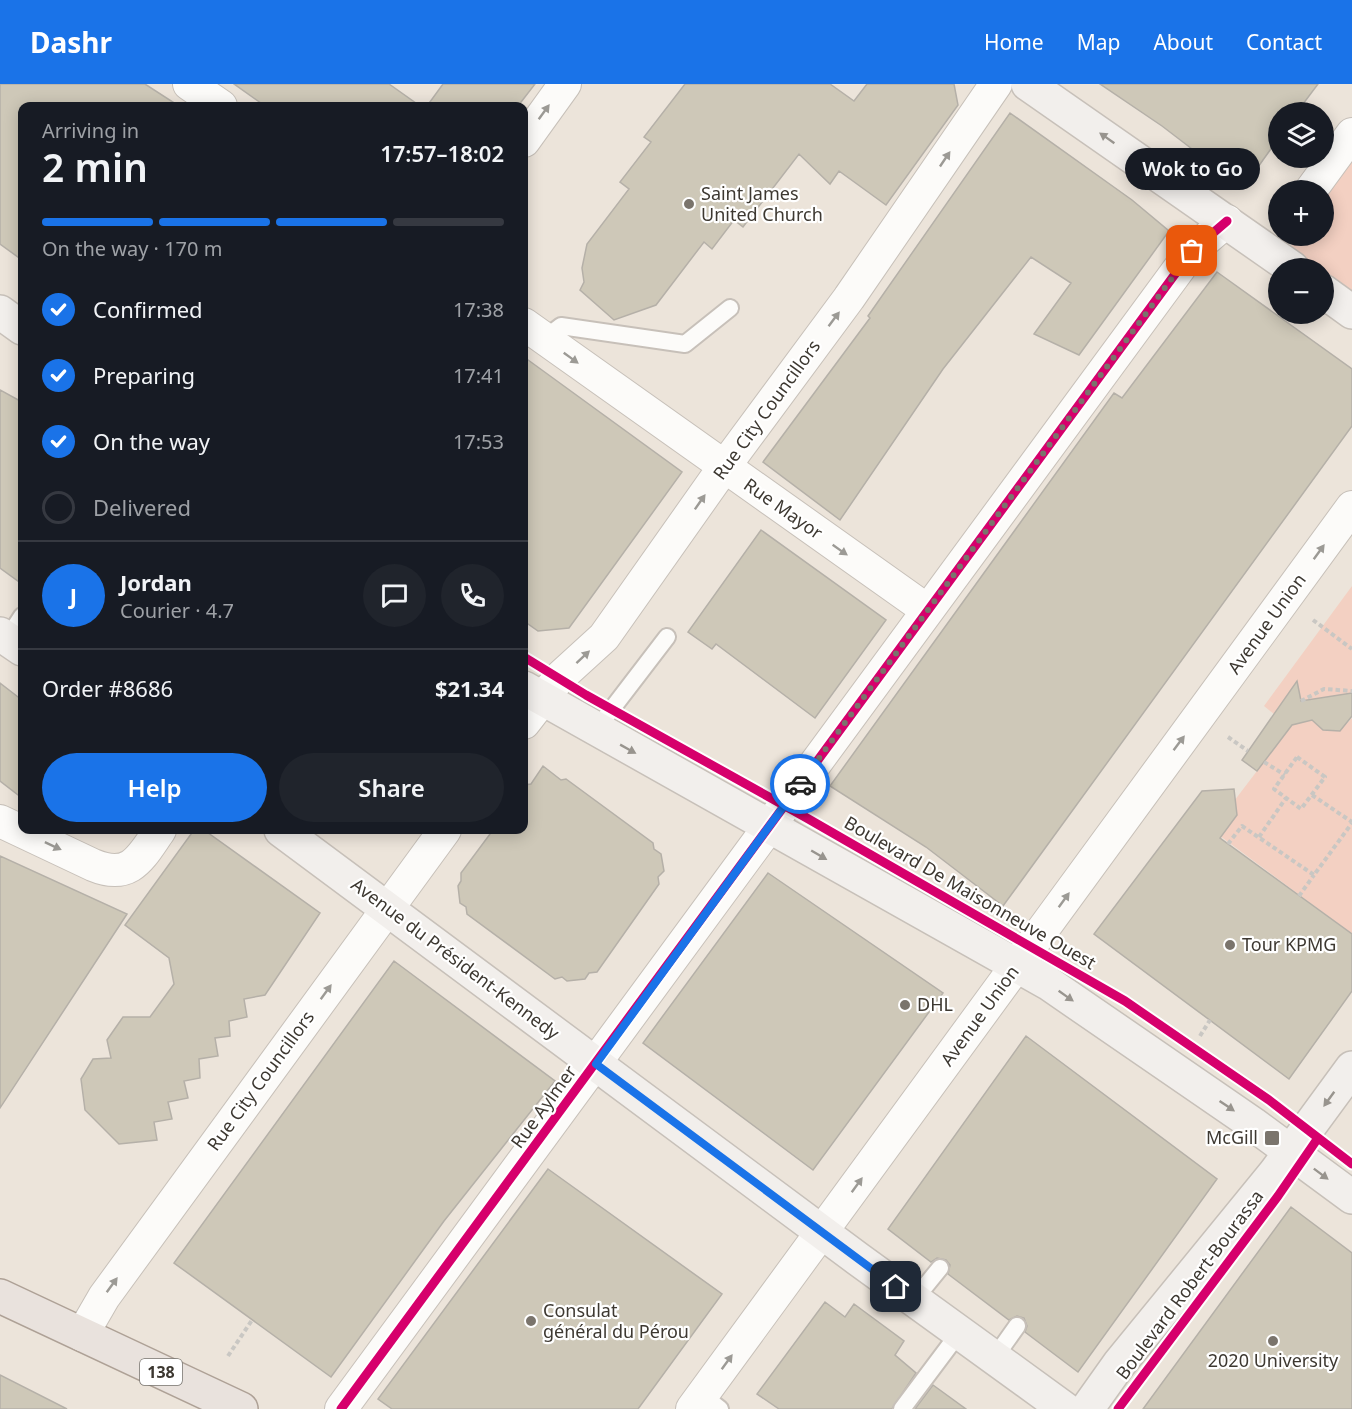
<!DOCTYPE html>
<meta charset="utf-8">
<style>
:root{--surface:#171b24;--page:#20242c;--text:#f1f3f6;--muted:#9ea1a6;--line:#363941;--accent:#1a73e8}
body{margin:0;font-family:"Noto Sans",sans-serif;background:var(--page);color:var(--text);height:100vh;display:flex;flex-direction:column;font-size:22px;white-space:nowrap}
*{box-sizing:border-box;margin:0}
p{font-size:20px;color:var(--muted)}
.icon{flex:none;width:33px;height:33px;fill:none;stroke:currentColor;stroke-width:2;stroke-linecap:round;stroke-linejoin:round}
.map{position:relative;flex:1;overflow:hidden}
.details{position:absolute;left:18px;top:18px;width:510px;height:732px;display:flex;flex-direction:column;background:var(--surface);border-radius:12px;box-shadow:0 3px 15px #0003}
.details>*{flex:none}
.tools{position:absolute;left:1268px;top:18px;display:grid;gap:12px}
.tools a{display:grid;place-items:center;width:66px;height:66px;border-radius:50%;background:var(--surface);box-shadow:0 3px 15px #0003;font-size:30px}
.pin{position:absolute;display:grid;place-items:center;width:51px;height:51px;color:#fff;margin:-26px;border-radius:12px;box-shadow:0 3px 9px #0006}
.courier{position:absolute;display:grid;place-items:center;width:60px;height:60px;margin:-30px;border:4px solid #1a73e8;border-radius:50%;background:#fff;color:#222;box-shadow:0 2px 8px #0007}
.bubble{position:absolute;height:42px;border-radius:21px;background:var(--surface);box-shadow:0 3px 15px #0003;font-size:20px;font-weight:600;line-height:42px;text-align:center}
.headline em{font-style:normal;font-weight:600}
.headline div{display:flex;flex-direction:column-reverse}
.headline{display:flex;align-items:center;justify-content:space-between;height:102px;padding:0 24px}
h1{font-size:39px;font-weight:600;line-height:45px}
.bar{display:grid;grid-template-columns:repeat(4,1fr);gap:9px 6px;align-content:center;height:72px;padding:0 24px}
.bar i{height:8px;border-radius:4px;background:var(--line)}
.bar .on{background:var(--accent)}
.bar p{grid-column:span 4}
.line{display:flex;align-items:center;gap:15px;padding:0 24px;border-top:2px solid var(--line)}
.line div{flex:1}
.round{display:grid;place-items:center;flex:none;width:63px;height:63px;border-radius:32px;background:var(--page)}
ol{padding:0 24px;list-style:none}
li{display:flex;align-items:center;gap:18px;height:66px}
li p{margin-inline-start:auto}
li .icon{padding:6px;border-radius:50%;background:var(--accent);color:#fff;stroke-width:4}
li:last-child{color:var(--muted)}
li i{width:33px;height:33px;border:3px solid var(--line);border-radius:50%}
.cta{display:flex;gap:12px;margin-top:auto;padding:12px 24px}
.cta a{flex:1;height:69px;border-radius:36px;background:var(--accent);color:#fff;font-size:24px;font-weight:600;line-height:69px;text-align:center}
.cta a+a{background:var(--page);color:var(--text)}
header{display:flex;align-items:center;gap:36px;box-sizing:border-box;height:84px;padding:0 30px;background:var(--accent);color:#fff}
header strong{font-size:28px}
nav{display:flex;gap:33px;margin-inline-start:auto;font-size:21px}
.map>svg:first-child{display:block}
.green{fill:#f3d0c2}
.building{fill:#cec8b8;stroke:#b5b0a8;stroke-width:1.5}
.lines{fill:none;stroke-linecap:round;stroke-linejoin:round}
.lane-casing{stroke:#c7c0b9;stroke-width:20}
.street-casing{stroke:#c7c0b9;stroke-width:34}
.secondary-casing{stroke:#c7c0b9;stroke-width:36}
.primary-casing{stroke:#aea196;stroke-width:36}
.path{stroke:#c9c7c3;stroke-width:4;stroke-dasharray:4.5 3;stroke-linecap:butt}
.lane{stroke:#fcfbf9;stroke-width:16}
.street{stroke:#fcfbf9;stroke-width:32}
.secondary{stroke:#f2efec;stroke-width:33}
.primary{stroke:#e9e2dd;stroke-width:33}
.cycleway-casing{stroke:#fff;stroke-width:13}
.cycleway{stroke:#d6006c;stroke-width:9}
.oneway{fill:#9c9a95}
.oneway2{fill:#98948e}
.done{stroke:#7a746c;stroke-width:6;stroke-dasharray:0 10.8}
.route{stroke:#1a73e8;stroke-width:8}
.poi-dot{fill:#7a746c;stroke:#fff;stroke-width:2}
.labels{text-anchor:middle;stroke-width:4.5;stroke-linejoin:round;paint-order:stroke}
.shield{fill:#fff;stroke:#77746f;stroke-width:1.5}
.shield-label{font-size:16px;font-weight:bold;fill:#3d3831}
.poi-label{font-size:18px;fill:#3d3831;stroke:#fff;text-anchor:start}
.street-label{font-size:18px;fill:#3d3831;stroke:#fff}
</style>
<header>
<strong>Dashr</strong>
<nav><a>Home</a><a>Map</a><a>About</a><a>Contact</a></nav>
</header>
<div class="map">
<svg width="1352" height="1325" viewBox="0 0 1352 1325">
<rect width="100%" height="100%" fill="#ece4da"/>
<path class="green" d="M1352 69V213L1323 192V184C1305 184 1286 171 1293 152H1323V109Z
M1352 502V617C1339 613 1329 609 1318 617L1274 630 1264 622Z
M1352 634V850L1212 746 1292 641 1312 636 1323 646 1340 647Z"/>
<path class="building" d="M0 0H145L179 22H22V176L0 160Z
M234 0H389L420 22H265Z
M443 0H535L518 22H427Z
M685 0H830L854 17 867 0H954L958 21 886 121 839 87 830 100 799 70 743 143 734 136 712 165 704 158 656 221 614 236 580 206 584 198 582 184 587 160 629 105 620 98 651 58 644 53Z
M1100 0H1318L1297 28H1278V55L1243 104 1162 42Z
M1010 29 1132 116 1169 147 1079 271 1034 250 1071 199 1031 173 943 285 840 436 763 378 870 234 868 232Z
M1217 188 1352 285V342L1003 822 926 763 830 702 1114 309 1122 314Z
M524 273 682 388 569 544 538 547 524 537Z
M0 306 22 318V500L0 484Z
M761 446 886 536 815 634 716 560 712 565 688 548Z
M1297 597 1301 617 1352 609V632L1340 647 1323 646 1312 636 1292 641 1257 687 1242 676Z
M0 599 22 616V714L0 697Z
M543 682 561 696 566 695 653 759 654 765 661 770 664 787 658 793 659 800 597 888 589 889 585 895 567 897 562 893 555 895 467 830 466 823 460 819 458 802 461 797V789L493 746H524V701L531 700Z
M1234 705 1237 731 1220 754 1352 850V907L1289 995 1094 850 1202 707Z
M194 746H204L320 829 265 911 244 915 247 933 229 937 230 952 215 954 218 972 199 975 200 994 184 997 188 1014 168 1018 172 1035 154 1038 157 1056 119 1060 85 1026 81 995 93 975 111 974 107 956 123 933H150L174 900 169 874 125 841Z
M0 772 127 830 0 1024Z
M768 789 943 909 813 1086 643 959Z
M394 877 555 997 444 1137 331 1293 174 1179Z
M1026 952 1217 1095 1078 1288 1025 1248 1027 1242 1024 1234 1017 1232 1009 1236 948 1190 950 1181 946 1176 937 1174 931 1178 888 1145Z
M548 1085 722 1210 638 1325H392L378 1315Z
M1291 1123 1352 1169V1325H1143Z
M825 1218 845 1233 854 1220 904 1257 895 1271 916 1289 892 1325H779L757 1310Z
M0 1291 67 1325H0Z
M933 1301 966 1325H915Z"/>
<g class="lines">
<defs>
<path id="lane" d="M544 255 561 242 685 260 730 224
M7 555 22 532
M595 647 667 553
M914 1216 940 1184
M995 1273 1017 1242
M702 1311 720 1325
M902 1325 959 1249"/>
<path id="street" d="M189 0 221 22
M524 57 565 0
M1311 106 1352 50
M524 240 927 526
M524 639 559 594 604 553 724 383 849 214 996 0
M0 737 93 781C131 797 141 773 160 746
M82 1251 104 1213 445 746
M341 1325 1192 167 1227 137
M692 1325 1352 423"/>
<path id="secondary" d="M1028 0 1292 184
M1323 207 1352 228
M0 228 22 244
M0 550 22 565
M524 604 1048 899 1253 1040 1352 1113
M281 746 858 1175 1065 1325
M1087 1325 1119 1280 1275 1089 1352 984"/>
<path id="primary" d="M0 1212 241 1325"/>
</defs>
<use href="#lane" class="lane-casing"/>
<use href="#street" class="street-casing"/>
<use href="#secondary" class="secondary-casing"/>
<use href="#primary" class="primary-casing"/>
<path class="path" d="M1313 536 1352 565
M1301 617 1324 605 1352 607
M1228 653 1248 667
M1297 673 1325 693 1301 725 1274 705Z
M1264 678 1285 691
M1312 711 1352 738
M1259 753 1286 714
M1228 760 1242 742 1314 791 1352 739
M1299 812 1314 791
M1200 952 1210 936
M228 1272 252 1236"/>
<use href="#lane" class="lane"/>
<use href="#street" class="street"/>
<use href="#secondary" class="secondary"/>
<use href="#primary" class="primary"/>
<defs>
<path id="cycleway" d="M524 573 586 611 805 733 1125 917 1269 1016 1352 1080
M341 1325 1192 167 1227 137
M1118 1325 1278 1112 1318 1054"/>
</defs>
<use href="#cycleway" class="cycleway-casing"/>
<use href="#cycleway" class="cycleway"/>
</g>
<defs><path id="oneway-solid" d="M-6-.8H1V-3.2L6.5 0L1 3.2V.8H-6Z" transform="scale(1.5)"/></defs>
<g class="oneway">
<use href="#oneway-solid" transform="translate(544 28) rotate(-54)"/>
<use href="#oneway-solid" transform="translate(945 75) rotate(-56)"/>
<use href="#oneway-solid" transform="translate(834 235) rotate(-53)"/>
<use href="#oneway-solid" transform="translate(571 274) rotate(36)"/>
<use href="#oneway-solid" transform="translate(700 418) rotate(-55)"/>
<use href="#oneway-solid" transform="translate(840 466) rotate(35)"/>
<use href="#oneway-solid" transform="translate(1319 468) rotate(-54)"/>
<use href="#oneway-solid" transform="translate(583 573) rotate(-43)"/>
<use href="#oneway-solid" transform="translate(1179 659) rotate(-53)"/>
<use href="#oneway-solid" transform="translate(53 762) rotate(25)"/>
<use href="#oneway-solid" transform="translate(1064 816) rotate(-54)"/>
<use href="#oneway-solid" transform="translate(326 908) rotate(-54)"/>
<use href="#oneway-solid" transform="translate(857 1101) rotate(-54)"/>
<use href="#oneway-solid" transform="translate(112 1201) rotate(-54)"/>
<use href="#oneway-solid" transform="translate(727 1278) rotate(-54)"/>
</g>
<g class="oneway2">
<use href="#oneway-solid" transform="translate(1107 54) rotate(-145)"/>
<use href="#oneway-solid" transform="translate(628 665) rotate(29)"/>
<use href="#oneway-solid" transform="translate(819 771) rotate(30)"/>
<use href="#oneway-solid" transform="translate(1066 912) rotate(35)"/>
<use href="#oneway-solid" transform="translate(1329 1015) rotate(126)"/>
<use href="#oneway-solid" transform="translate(1227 1022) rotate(34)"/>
<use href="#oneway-solid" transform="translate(1321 1090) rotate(37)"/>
</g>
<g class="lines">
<path class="done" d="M800 700 1192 167"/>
<path class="route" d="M800 700 596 980 896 1203"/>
</g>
<g class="poi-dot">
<circle cx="689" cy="120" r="6"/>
<circle cx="1230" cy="861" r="6"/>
<circle cx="905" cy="921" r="6"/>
<rect x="1264" y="1046" width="16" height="16" rx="3"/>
<circle cx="531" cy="1237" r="6"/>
<circle cx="1273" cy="1257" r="6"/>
</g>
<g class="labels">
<rect class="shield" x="140" y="1275" width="42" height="26" rx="4.5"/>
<g class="shield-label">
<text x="161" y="1294">138</text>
</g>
<g class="poi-label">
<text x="701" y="116">Saint James<tspan x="701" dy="21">United Church</tspan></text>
<text x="1242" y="867">Tour KPMG</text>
<text x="917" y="927">DHL</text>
<text x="1258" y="1060" text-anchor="end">McGill</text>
<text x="543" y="1233">Consulat<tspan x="543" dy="21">général du Pérou</tspan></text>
<text x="1273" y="1283" text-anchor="middle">2020 University</text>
</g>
<g class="street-label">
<text transform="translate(767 326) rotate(-54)" y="6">Rue City Councillors</text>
<text transform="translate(783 425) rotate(35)" y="6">Rue Mayor</text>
<text transform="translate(1267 540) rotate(-54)" y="6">Avenue Union</text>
<text transform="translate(970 809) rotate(30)" y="6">Boulevard De Maisonneuve Ouest</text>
<text transform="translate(455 875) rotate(37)" y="6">Avenue du Président-Kennedy</text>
<text transform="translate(980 932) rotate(-54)" y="6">Avenue Union</text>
<text transform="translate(261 997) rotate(-54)" y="6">Rue City Councillors</text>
<text transform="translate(544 1023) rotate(-54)" y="6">Rue Aylmer</text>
<text transform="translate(1190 1201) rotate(-53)" y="6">Boulevard Robert-Bourassa</text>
</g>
</g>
</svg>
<div class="tools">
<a><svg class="icon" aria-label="layers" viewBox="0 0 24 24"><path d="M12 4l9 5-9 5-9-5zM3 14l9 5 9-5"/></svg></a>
<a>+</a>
<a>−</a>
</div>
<div class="pin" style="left:1192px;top:167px;background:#ea580c"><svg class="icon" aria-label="bag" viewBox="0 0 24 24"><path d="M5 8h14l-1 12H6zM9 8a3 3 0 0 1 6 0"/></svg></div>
<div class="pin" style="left:896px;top:1203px;background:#1f2937"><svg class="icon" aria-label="home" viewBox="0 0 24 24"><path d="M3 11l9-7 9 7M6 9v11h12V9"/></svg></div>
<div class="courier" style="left:800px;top:700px"><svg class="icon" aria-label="car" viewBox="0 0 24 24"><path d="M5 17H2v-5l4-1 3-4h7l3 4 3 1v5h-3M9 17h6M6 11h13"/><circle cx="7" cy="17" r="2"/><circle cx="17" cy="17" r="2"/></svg></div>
<div class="bubble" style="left:1125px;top:64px;width:135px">Wok to Go</div>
<section class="details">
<div class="headline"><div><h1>2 min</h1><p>Arriving in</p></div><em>17:57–18:02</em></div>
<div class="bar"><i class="on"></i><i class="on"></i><i class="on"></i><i></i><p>On the way · 170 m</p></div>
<ol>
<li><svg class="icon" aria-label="check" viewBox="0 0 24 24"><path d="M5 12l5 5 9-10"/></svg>Confirmed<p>17:38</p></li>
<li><svg class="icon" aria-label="check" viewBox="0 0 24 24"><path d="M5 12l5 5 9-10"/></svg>Preparing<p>17:41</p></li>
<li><svg class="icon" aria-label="check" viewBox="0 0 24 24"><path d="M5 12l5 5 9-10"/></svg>On the way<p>17:53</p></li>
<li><i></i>Delivered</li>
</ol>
<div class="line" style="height:108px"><b class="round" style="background:var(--accent);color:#fff">J</b><div><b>Jordan</b><p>Courier · 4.7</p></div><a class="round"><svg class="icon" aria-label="chat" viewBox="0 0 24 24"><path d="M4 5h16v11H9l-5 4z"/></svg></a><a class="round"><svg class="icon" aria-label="phone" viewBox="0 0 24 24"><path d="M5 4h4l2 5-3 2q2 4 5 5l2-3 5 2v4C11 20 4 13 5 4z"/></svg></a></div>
<div class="line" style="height:78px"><div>Order #8686</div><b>$21.34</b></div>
<div class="cta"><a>Help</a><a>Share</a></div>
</section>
</div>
